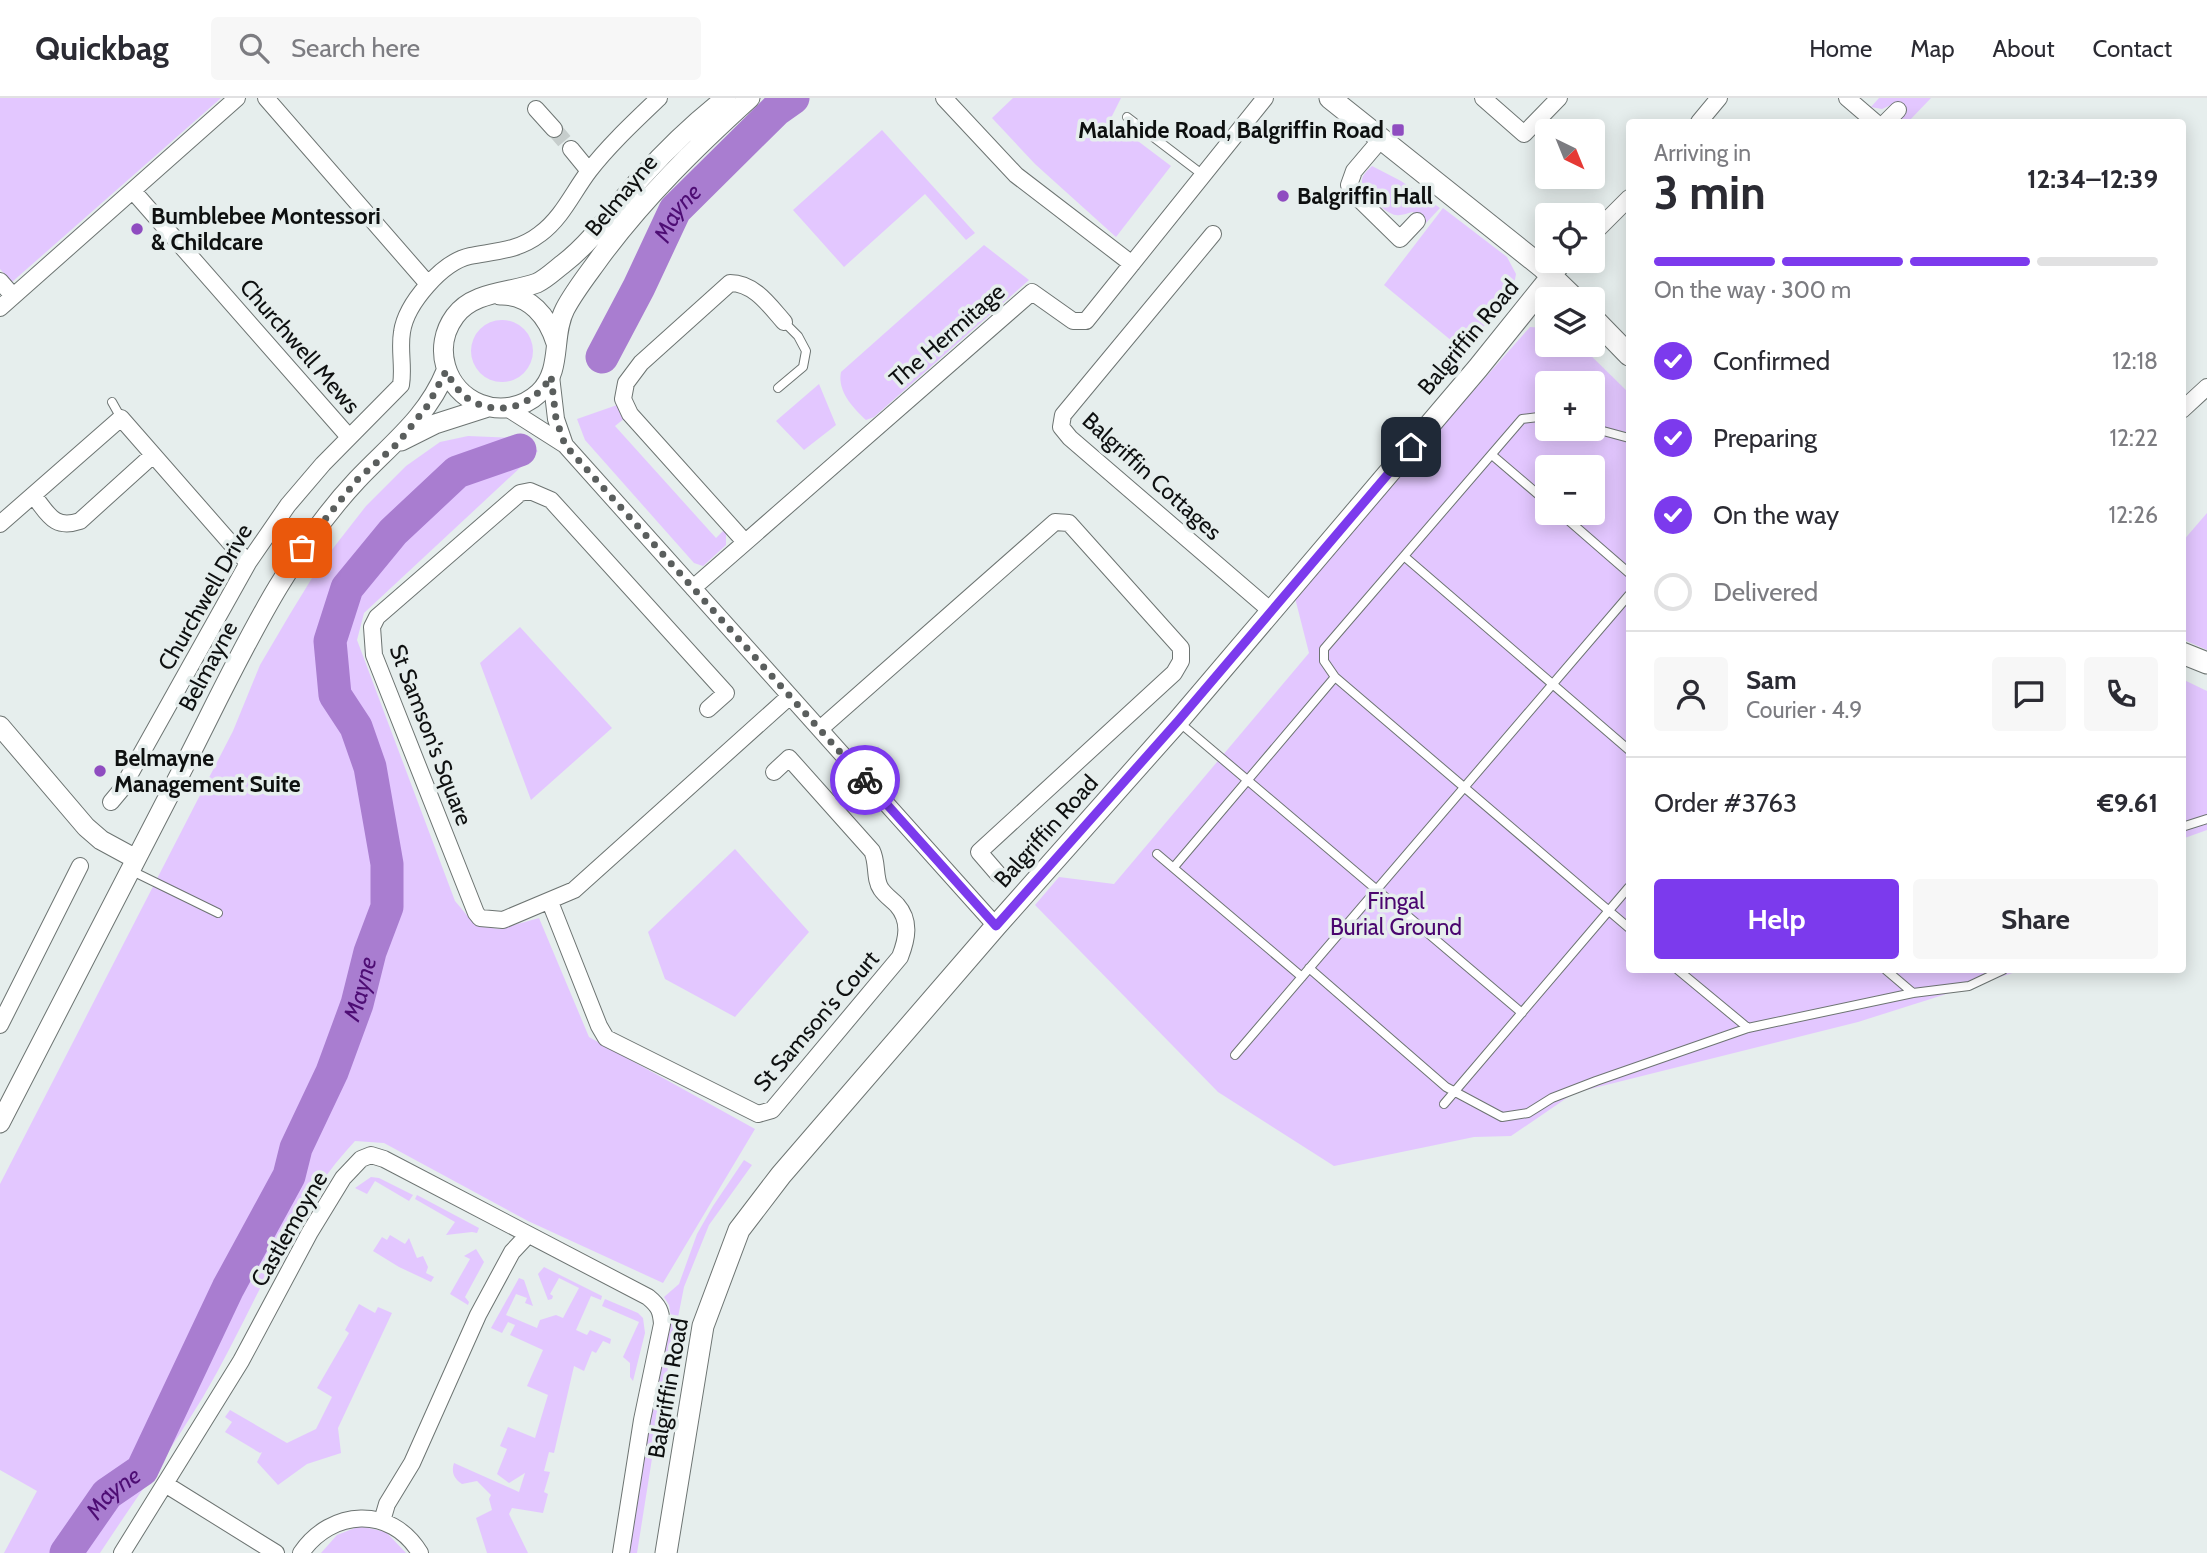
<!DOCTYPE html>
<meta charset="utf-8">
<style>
:root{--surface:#fff;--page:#f7f7f7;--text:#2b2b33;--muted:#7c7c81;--line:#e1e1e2;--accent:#7c3aed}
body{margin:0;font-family:Cabin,sans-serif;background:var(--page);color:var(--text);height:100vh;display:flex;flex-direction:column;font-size:26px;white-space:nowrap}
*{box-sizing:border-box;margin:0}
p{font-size:23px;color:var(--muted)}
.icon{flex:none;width:38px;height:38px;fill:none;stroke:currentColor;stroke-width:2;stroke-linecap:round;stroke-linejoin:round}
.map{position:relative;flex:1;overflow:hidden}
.side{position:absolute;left:1626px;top:21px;width:560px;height:854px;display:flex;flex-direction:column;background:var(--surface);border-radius:7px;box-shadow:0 4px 18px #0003}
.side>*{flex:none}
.needle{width:46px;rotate:137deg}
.tools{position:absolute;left:1535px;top:21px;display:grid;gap:14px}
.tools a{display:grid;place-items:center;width:70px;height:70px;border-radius:7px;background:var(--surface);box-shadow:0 4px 18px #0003;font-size:35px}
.pin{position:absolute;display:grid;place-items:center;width:60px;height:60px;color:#fff;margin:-30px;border-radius:14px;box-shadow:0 4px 10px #0006}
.courier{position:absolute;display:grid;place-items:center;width:70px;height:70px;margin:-35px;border:5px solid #7c3aed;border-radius:50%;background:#fff;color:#222;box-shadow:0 2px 9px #0007}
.summary em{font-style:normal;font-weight:800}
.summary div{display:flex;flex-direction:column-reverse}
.summary{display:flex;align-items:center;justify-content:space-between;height:119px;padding:0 28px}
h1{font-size:46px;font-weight:800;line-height:52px}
.bar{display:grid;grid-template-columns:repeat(4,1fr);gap:10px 7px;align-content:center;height:84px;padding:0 28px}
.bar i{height:9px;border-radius:5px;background:var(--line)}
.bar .on{background:var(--accent)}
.bar p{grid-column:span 4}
.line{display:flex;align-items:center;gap:18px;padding:0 28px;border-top:2px solid var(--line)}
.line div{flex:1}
.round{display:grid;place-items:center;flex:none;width:74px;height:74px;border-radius:7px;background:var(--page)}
ol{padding:0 28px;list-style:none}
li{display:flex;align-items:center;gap:21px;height:77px}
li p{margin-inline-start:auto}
li .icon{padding:7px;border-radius:50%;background:var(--accent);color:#fff;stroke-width:4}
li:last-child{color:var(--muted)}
li i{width:38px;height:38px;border:4px solid var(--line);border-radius:50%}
.button{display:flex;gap:14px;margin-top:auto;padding:14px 28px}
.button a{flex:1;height:80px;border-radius:7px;background:var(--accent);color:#fff;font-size:28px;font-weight:800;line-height:80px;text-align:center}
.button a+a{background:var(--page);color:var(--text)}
header{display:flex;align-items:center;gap:42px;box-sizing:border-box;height:98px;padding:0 35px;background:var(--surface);border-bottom:2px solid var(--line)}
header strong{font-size:33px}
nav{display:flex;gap:38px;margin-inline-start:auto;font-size:24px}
.search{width:490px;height:63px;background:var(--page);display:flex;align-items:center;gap:18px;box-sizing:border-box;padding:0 24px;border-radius:7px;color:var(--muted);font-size:26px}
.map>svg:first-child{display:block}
.green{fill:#e3c7ff;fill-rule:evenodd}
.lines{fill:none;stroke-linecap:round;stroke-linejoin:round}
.river{stroke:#a97dd0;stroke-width:33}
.minor-tunnel{stroke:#c6cdcc;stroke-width:16;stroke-dasharray:16 8;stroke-linecap:butt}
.service-casing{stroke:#6d7472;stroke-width:10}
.minor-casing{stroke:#6d7472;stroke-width:18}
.tertiary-casing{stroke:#6d7472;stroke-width:21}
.secondary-casing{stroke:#6d7472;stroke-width:23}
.service{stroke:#fff;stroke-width:8}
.minor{stroke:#fff;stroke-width:16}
.tertiary{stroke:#fff;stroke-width:19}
.secondary{stroke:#fff;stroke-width:21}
.done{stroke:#5a5e5d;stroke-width:7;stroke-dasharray:0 12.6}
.route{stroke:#7c3aed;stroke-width:9}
.poi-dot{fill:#8f4cc0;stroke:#e6eeed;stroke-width:2.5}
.labels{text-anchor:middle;stroke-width:7;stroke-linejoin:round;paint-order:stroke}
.poi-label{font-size:23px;font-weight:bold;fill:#0e1010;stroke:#e6eeed;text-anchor:start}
.street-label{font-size:23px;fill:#0e1010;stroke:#e6eeed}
.park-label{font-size:23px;fill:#4a066f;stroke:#e6eeed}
.water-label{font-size:24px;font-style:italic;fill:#4e0d74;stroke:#e6eeed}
</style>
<header>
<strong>Quickbag</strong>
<div class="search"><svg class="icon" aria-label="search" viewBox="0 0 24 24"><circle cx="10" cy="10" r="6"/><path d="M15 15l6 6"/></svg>Search here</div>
<nav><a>Home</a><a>Map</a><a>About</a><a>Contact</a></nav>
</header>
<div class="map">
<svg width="2207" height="1455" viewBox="0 0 2207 1455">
<rect width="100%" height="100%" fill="#e6eeed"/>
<path class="green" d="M0 0H221L12 184 0 171Z
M1013 0H1121L1110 22 1171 68 1116 139 1035 66 992 20Z
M1879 0H1931L1908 24H1897L1904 16 1893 6 1882 11 1871 9Z
M882 32 975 135 966 142 925 96 844 169 793 112Z
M1372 68 1401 83 1440 110 1426 125 1413 114C1408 115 1401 118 1396 117 1386 116 1360 92 1362 82 1362 77 1368 72 1372 68Z
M1443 110 1507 159 1516 176 1513 192 1464 253 1384 187Z
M984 147 1029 182 874 319 866 322C853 310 837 293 841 274Z
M471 253a31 31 0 1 1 62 0a31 31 0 1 1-62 0Z
M1530 229 1547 230V247H1580L1629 295V872H2022L1858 924 1574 995 1511 1038 1474 1039 1334 1068 1218 994 1035 807 1059 779 1114 786 1309 555 1294 496ZM1547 285H1592V331H1547ZM1547 369H1592V415H1547Z
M819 286 836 327 804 352 776 323Z
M620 306 625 320 615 328 716 440 726 430V447L703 468 694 465 585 342 577 321Z
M468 338 518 340 538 353 364 515 357 542 455 803 476 828 500 831 539 820 589 939 755 1031 663 1185 528 1123 384 1045 355 1043C286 1117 254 1213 203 1299 171 1352 134 1403 100 1455H4L37 1393 0 1372V1086L233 633 260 567 290 516 320 467 366 408 406 368 440 344Z
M2207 415V552L2182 541V444Z
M520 529 612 630 531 702 480 565Z
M2182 581 2207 593V732L2182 741Z
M735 751 809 834 735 919 665 881 648 834Z
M744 1062 752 1067 709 1127 684 1189 660 1310 637 1455H629L653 1304 671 1219 669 1207 664 1199 679 1186 697 1136 713 1108Z
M371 1079 379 1080 413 1097 409 1103 375 1083 367 1096 355 1090Z
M417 1097 479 1130 477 1135 472 1134 446 1137 455 1124 415 1101Z
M390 1137 405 1146 409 1140 417 1160 423 1158 428 1169 426 1175 434 1179 431 1184 399 1169 373 1153 382 1139 387 1142Z
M476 1151 484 1164 465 1199 469 1204 468 1207 450 1196 470 1161 464 1158Z
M544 1169 602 1198 601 1202 591 1198 576 1232 587 1237 590 1232 611 1241 610 1246 603 1243 596 1255 592 1253 584 1273 574 1268 554 1355 549 1354 544 1373 550 1374 544 1394 548 1396 543 1415 512 1410 509 1416 528 1455H487L476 1420 492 1412 489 1401 491 1397 477 1383 462 1386C454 1381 451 1374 454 1365L519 1394 525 1375 509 1385 497 1376 507 1351 500 1348 508 1329 535 1340 548 1297 527 1288 543 1252 510 1237 515 1227 508 1224 502 1235 491 1230 519 1180 524 1182 533 1208 525 1205 527 1200 516 1196 506 1217 537 1230 540 1222 556 1217 563 1220 579 1190 559 1180 550 1196 553 1198 552 1201 548 1202 538 1176Z
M605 1201 638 1215 643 1220 645 1235 633 1283 630 1279V1265L623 1259 639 1224 602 1208Z
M359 1206 375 1215 378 1209 392 1215 338 1330 341 1355 307 1366 278 1387 257 1364 262 1354 260 1355 225 1334 232 1324 225 1319 230 1312 287 1345 316 1331 332 1299 317 1290 349 1235 345 1232Z
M360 1428 386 1434 406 1455H321L337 1437Z"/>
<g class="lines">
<g class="river">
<path id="s1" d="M602 259 639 189 675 112 776 12 793 0"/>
<path id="s2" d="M66 1455 107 1396 142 1372 228 1190 289 1078 296 1050 332 974 357 906 370 854 387 809V766L370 669 356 629 335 597 330 543 347 490 393 434 457 374 520 352"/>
</g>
<path class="minor-tunnel" d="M554 31 571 51"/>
<defs>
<path id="service" d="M1127 19 1203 77
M778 290 803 269 806 253 798 238 784 224
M112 304 121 320
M1592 330 1629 340
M1492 357 1547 404
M1560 415 1629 475
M1405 459 1629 652
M1335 579 1629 830
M1180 625 1522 915
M2182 729 2207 721
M1157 756 1302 879
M1174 769 1335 579 1324 563V551L1522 321 1547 318
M130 772 218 815
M1309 870 1446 989 1502 1019 1528 1015 1552 1000 1596 983 1748 930 1913 895 1969 888 2003 872
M1678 872 1748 930
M1886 872 1913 895
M1235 957 1629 497
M1444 1006 1629 789"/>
<path id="minor" d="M266 0 428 186
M944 0 1016 77 1132 166
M1483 0 1524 36 1559 0
M1847 0 1875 24
M536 11 554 31
M1699 24 1719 0
M1886 24 1898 12
M1382 40 1354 73 1349 87 1352 94 1400 141 1417 123
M571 51 589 73
M133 93 349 339
M1213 136 1063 317 1061 329 1070 340 1271 513
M1592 137 1629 100
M1552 178 1566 163
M0 183 13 198
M0 210 237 0
M551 278 556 321 565 347
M507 310 565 347 996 828
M2182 312 2207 289
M33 397C48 415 53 432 80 423L153 357
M0 426 121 320 248 465
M745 444 630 316 623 301 626 285 641 265 730 185C754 185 769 207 784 224
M693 490 1032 194 1073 223H1086L1265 0
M708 611 726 595 551 402 530 393 520 395 377 519 372 529 374 557 476 815 480 820 503 822 574 792 790 598
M820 631 1055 424 1069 425 1181 550V563L1174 575 979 754 998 776
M111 704 121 692 248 465 288 407 323 366 401 287C404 269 399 252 402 234 406 206 442 164 470 158 496 153 518 153 540 136 562 120 573 94 589 73 609 47 635 23 659 0
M550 804 599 928 606 940 758 1016 772 1012 900 859C907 841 911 823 897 807 892 802 885 797 881 791 874 781 878 765 872 753L789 660 774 674
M0 927 80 768
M165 1386 276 1455
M382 1423 387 1406 412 1365 478 1217 512 1154 527 1138
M122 1455 241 1263 310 1134 343 1080 361 1061 371 1057 384 1061 648 1199C659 1208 661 1213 662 1226L642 1322 621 1455
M301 1455C331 1411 391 1407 420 1455"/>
<path id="tertiary" d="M726 0C695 24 667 51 641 80 615 109 594 142 563 166 555 172 546 181 537 185 510 195 473 193 455 218 432 249 445 292 480 306 500 314 523 310 539 295 563 272 551 238 565 211 575 192 589 175 601 158 645 99 696 49 750 0
M500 197C530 196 548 219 556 245
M401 343 435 326 488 309
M0 628 86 729 101 742 136 761
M0 1025C61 909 120 792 180 676 212 614 242 549 278 489 301 451 327 414 357 382 391 346 427 320 446 273"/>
<path id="secondary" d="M1330 0 1542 169 1575 201
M1592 219 1629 257
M2182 555 2207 565
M666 1455 703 1228 739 1132 781 1077 996 828 1178 623 1478 270 1552 178"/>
</defs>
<use href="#service" class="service-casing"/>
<use href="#minor" class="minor-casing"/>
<use href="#tertiary" class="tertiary-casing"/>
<use href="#secondary" class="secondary-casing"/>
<use href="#service" class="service"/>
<use href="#minor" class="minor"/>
<use href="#tertiary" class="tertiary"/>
<use href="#secondary" class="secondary"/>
</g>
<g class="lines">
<path class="done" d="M302 450 356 383 398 345 428 307 446 273C452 284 459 295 470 302 500 320 535 307 551 278L556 321 565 347 865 682"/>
<path class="route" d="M865 682 996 828 1178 623 1411 349"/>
</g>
<g class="poi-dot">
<rect x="1391" y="25" width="14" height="14" rx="3.5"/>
<circle cx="1283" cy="98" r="7"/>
<circle cx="137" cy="131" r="7"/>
<circle cx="100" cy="673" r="7"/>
</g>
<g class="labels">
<g class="poi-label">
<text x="1384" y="40" text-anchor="end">Malahide Road, Balgriffin Road</text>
<text x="1297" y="106">Balgriffin Hall</text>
<text x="151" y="126">Bumblebee Montessori<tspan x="151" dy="26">&amp; Childcare</tspan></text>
<text x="114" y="668">Belmayne<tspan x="114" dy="26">Management Suite</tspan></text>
</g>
<g class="street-label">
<text transform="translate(621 97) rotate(-50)" y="8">Belmayne</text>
<text transform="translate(947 237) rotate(-41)" y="8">The Hermitage</text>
<text transform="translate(1468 239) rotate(-50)" y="8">Balgriffin Road</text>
<text transform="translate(300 248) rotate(49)" y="8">Churchwell Mews</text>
<text transform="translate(1152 378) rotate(42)" y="8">Balgriffin Cottages</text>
<text transform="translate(205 499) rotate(-60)" y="8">Churchwell Drive</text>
<text transform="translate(208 568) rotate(-62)" y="8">Belmayne</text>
<text transform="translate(431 637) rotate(69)" y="8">St Samson's Square</text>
<text transform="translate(1046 733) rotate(-48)" y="8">Balgriffin Road</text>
<text transform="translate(816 923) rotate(-49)" y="8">St Samson's Court</text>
<text transform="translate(289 1131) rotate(-60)" y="8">Castlemoyne</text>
<text transform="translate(668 1290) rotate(-80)" y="8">Balgriffin Road</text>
</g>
<g class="park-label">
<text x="1396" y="811">Fingal<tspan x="1396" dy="26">Burial Ground</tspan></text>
</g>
<g class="water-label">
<text dy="8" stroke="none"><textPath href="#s1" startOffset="163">Mayne</textPath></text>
<text dy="8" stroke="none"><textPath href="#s2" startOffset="644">Mayne</textPath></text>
<text dy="8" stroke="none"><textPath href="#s2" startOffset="77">Mayne</textPath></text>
</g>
</g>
</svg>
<div class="tools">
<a><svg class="needle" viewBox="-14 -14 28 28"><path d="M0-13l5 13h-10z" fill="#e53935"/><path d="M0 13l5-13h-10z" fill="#7c7c81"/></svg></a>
<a><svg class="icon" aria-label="locate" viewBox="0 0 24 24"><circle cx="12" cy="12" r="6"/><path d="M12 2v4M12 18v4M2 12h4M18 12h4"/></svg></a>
<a><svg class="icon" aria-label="layers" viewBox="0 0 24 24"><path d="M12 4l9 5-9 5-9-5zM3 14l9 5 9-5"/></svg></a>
<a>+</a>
<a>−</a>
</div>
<div class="pin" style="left:302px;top:450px;background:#ea580c"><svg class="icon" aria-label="bag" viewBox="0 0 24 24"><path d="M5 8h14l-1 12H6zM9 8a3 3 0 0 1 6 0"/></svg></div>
<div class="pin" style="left:1411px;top:349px;background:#1f2937"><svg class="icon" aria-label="home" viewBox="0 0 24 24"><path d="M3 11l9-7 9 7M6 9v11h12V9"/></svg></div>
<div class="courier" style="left:865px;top:682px"><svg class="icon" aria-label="bike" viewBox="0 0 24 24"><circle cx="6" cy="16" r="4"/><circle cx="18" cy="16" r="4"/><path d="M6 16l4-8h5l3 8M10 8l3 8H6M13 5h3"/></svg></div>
<section class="side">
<div class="summary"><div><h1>3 min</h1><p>Arriving in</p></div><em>12:34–12:39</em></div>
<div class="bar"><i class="on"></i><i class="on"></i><i class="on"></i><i></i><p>On the way · 300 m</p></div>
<ol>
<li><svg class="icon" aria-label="check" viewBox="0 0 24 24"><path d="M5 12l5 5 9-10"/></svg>Confirmed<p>12:18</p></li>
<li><svg class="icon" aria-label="check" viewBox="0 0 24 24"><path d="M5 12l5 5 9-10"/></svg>Preparing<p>12:22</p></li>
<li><svg class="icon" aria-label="check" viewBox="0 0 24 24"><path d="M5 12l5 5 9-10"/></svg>On the way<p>12:26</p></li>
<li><i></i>Delivered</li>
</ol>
<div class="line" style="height:126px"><a class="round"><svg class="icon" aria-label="person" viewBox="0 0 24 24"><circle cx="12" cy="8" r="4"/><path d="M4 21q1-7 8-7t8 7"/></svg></a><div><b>Sam</b><p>Courier · 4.9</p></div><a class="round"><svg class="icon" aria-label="chat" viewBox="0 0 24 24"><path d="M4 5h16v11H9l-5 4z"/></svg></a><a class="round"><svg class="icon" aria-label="phone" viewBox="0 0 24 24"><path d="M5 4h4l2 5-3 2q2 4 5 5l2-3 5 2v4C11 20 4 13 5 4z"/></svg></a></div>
<div class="line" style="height:91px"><div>Order #3763</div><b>€9.61</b></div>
<div class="button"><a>Help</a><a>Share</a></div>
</section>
</div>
